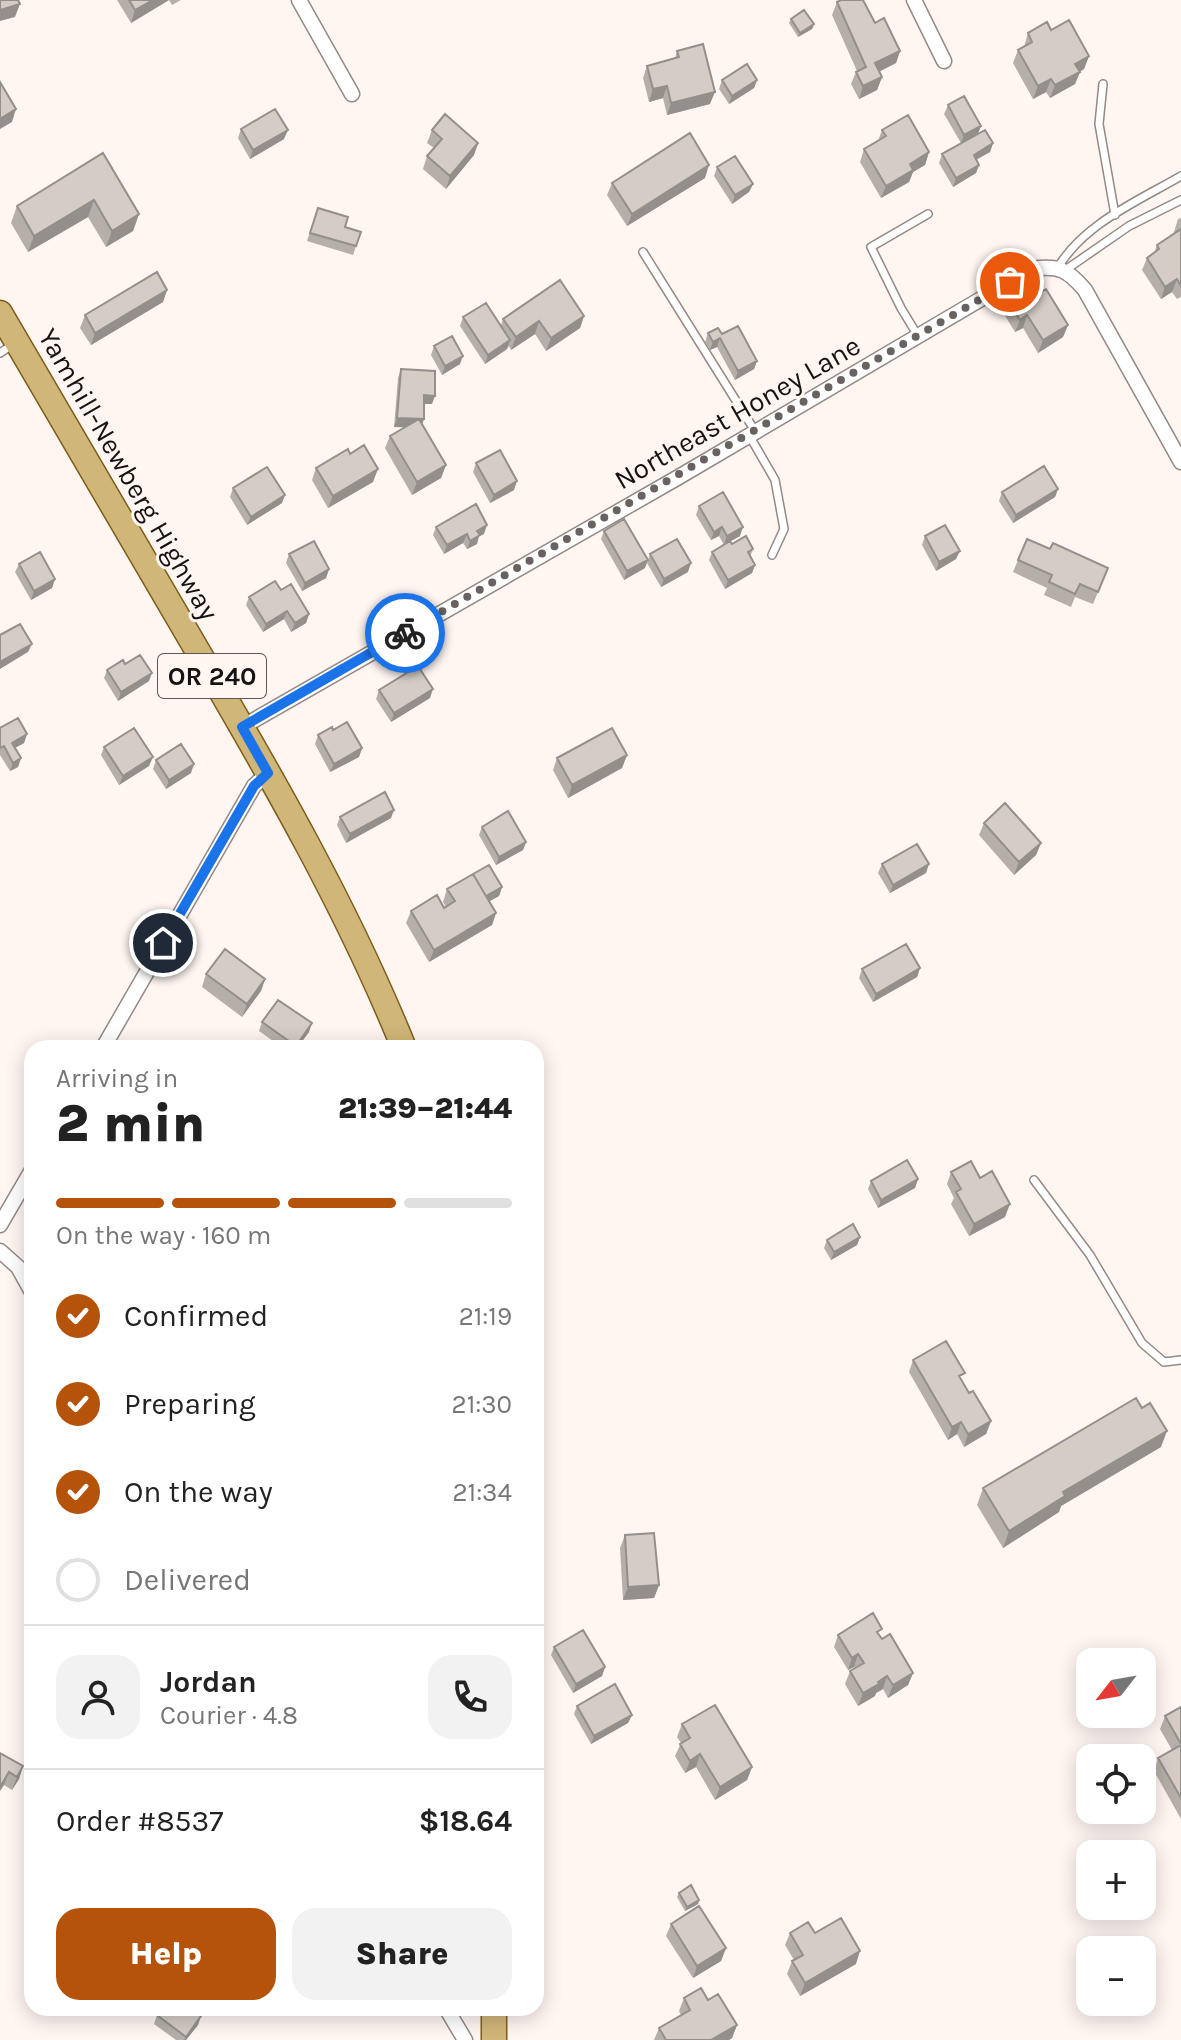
<!DOCTYPE html>
<meta charset="utf-8">
<style>
:root{--surface:#fff;--page:#f2f2f2;--text:#222;--muted:#767676;--line:#e0e0e0;--accent:#b45309}
body{margin:0;font-family:Karla,sans-serif;background:var(--page);color:var(--text);height:100vh;display:flex;flex-direction:column;font-size:30px;white-space:nowrap}
*{box-sizing:border-box;margin:0}
p{font-size:26px;color:var(--muted)}
.icon{flex:none;width:44px;height:44px;fill:none;stroke:currentColor;stroke-width:2;stroke-linecap:round;stroke-linejoin:round}
.map{position:relative;flex:1;overflow:hidden}
.sheet{position:absolute;left:24px;top:1040px;width:520px;height:976px;display:flex;flex-direction:column;background:var(--surface);border-radius:24px;box-shadow:0 4px 20px #0003}
.sheet>*{flex:none}
.needle{width:52px;rotate:239deg}
.fabs{position:absolute;left:1076px;top:1648px;display:grid;gap:16px}
.fabs a{display:grid;place-items:center;width:80px;height:80px;border-radius:16px;background:var(--surface);box-shadow:0 4px 20px #0003;font-size:40px}
.pin{position:absolute;display:grid;place-items:center;width:68px;height:68px;color:#fff;margin:-34px;border:4px solid #fff;border-radius:50%;box-shadow:0 2px 8px #0007}
.courier{position:absolute;display:grid;place-items:center;width:80px;height:80px;margin:-40px;border:6px solid #1a73e8;border-radius:50%;background:#fff;color:#222;box-shadow:0 2px 10px #0007}
.summary em{font-style:normal;font-weight:800}
.summary div{display:flex;flex-direction:column-reverse}
.summary{display:flex;align-items:center;justify-content:space-between;height:136px;padding:0 32px}
h1{font-size:52px;font-weight:800;line-height:60px}
.bar{display:grid;grid-template-columns:repeat(4,1fr);gap:12px 8px;align-content:center;height:96px;padding:0 32px}
.bar i{height:10px;border-radius:6px;background:var(--line)}
.bar .current{background:var(--accent)}
.bar p{grid-column:span 4}
.line{display:flex;align-items:center;gap:20px;padding:0 32px;border-top:2px solid var(--line)}
.line div{flex:1}
.round{display:grid;place-items:center;flex:none;width:84px;height:84px;border-radius:24px;background:var(--page)}
ol{padding:0 32px;list-style:none}
li{display:flex;align-items:center;gap:24px;height:88px}
li p{margin-inline-start:auto}
li .icon{padding:8px;border-radius:50%;background:var(--accent);color:#fff;stroke-width:4}
li:last-child{color:var(--muted)}
li i{width:44px;height:44px;border:4px solid var(--line);border-radius:50%}
.button{display:flex;gap:16px;margin-top:auto;padding:16px 32px}
.button a{flex:1;height:92px;border-radius:24px;background:var(--accent);color:#fff;font-size:32px;font-weight:800;line-height:92px;text-align:center}
.button a+a{background:var(--page);color:var(--text)}
.map>svg:first-child{display:block}
.lines{fill:none;stroke-linecap:round;stroke-linejoin:round}
.lane-casing{stroke:#938985;stroke-width:10}
.street-casing{stroke:#938985;stroke-width:17}
.primary-casing{stroke:#7c5d1a;stroke-width:27}
.lane{stroke:#fff;stroke-width:7}
.street{stroke:#fff;stroke-width:14}
.primary{stroke:#d1b679;stroke-width:24}
.wall{fill:#b6afa9}
.shaded-wall{fill:#948f8a}
.building{fill:#d4ccc5;stroke:#948f8a;stroke-width:2}
.done{stroke:#686260;stroke-width:8;stroke-dasharray:0 14.4}
.route{stroke:#1a73e8;stroke-width:10}
.labels{text-anchor:middle;stroke-width:6;stroke-linejoin:round;paint-order:stroke}
.shield{fill:#fff6f2;stroke:#5c5654;stroke-width:2}
.shield-label{font-size:26px;font-weight:bold;fill:#161211}
.street-label{font-size:28px;fill:#161211;stroke:#fff6f2}
</style>
<div class="map">
<svg width="1181" height="2040" viewBox="0 0 1181 2040">
<rect width="100%" height="100%" fill="#fff6f2"/>
<g class="lines">
<defs>
<path id="lane" d="M1103 84 1099 124 1115 215
M643 252 755 431
M1057 269C1083 224 1138 201 1181 176
M1064 271 1129 226 1181 200
M918 336 901 308 871 247 928 214
M0 353 15 343
M749 435 775 480 784 529 772 555
M1034 1180 1090 1255 1142 1343 1164 1362 1181 1360"/>
<path id="street" d="M299 0 352 94
M914 0 944 61
M242 727 677 478 1032 269C1059 265 1068 270 1085 290L1181 462
M103 1048 254 786 268 773
M0 1225 32 1170
M0 1251 18 1267 32 1292
M446 2008 465 2040"/>
<path id="primary" d="M0 313C66 427 133 541 200 655 275 783 348 910 404 1048
M494 2040V2008"/>
</defs>
<use href="#lane" class="lane-casing"/>
<use href="#street" class="street-casing"/>
<use href="#primary" class="primary-casing"/>
<use href="#lane" class="lane"/>
<use href="#street" class="street"/>
<use href="#primary" class="primary"/>
</g>
<path class="wall" d="M117 0H181L172 5 169 0 131 23Z
M837 2 875 23 900 51 896 63 879 72 882 77 877 90 859 99 851 84 856 72 857 71 832 15Z
M791 19 814 24 812 29 798 37 789 23Z
M1051 30 1089 56 1084 69 1080 72 1075 84 1050 98 1046 92 1033 99 1013 63 1018 50 1024 47 1028 33Z
M677 51 710 104 667 115 663 98 649 102 643 78 647 66 675 58Z
M722 80H757L754 88 729 104 719 89Z
M948 105 978 134 993 143 990 152 976 160 979 165 976 173 953 187 939 163 942 154 961 143 944 114Z
M241 129 284 139 250 159 238 138Z
M432 130 478 143 474 155 446 189 423 169 427 156 434 148 427 143Z
M882 130 929 152 925 165 913 172 909 182 881 198 860 162 864 149 878 141Z
M103 153 139 214 133 231 106 247 88 217 28 252 11 223 17 206Z
M717 167 753 184 749 192 732 204 714 176Z
M705 178 627 226 607 195 612 183Z
M315 216 361 232 353 255 307 241Z
M1181 218V297L1177 299 1172 292 1161 299 1142 270 1147 258 1154 253 1157 245 1175 233 1174 232 1178 219Z
M167 290 163 302 91 345 80 328 85 315Z
M1037 294 1068 325 1063 337 1038 353 1023 328 1015 332 1004 314 1008 301Z
M584 316 580 328 546 351 535 334 511 350 509 346 507 349 485 364 460 326 463 317 501 325 503 319Z
M708 333 722 334 757 361 754 369 735 380 717 347 710 350 705 342Z
M434 346 460 364 442 375 431 355Z
M401 369 432 404H424V419L422 424 446 465 441 478 412 495 385 448 390 436 405 427H394L398 378Z
M476 463 514 490 490 503 473 472Z
M316 468 373 482 328 508 312 480Z
M233 488 282 503 247 525 230 497Z
M1058 489 1055 497 1013 523 999 501 1002 492Z
M699 506 740 536 730 541 732 544 753 549 750 557 755 565 752 573 725 589 709 560 712 552 724 545 719 536 711 540 696 515Z
M436 527 484 534 479 536 477 544 467 549 463 543 444 554 433 535Z
M604 531 645 568 624 580 601 539Z
M925 536 956 559 936 571 922 545Z
M1050 549 1108 568 1093 604 1075 597 1071 607 1044 595 1047 588 1013 572 1018 560Z
M289 554 329 569 326 578 302 591 286 563Z
M650 554 688 572 661 587 647 563Z
M19 564 55 579 52 588 31 600 15 572Z
M281 590 309 614 306 623 291 632 284 619 263 632 246 605 249 597Z
M107 670 149 681 118 701 104 678Z
M379 690 430 698 391 722 376 699Z
M0 728 27 734 24 743 15 748 21 758 18 767 10 771 0 755Z
M333 730 362 748 359 757 330 772 315 744 318 735Z
M104 747 149 766 119 785 101 755Z
M627 755 622 768 568 798 553 770 557 758Z
M156 760 191 773 166 789 153 769Z
M340 817 391 818 346 843 337 825Z
M984 823 1041 843 1036 855 1014 875 979 835Z
M482 827 526 842 523 850 496 865 479 835Z
M882 864 926 873 890 893 878 873Z
M502 887 499 896 489 901 496 913 492 925 429 962 406 923 411 911 444 908 446 907 443 902 447 889Z
M920 968 917 977 873 1002 859 978 862 969Z
M206 974 265 979 261 991 242 1017 202 987Z
M262 1022 309 1032 297 1048H283L259 1031Z
M951 1172 980 1178 1005 1217 969 1236 951 1204 954 1198 947 1184Z
M918 1179 915 1188 878 1208 868 1189 871 1181Z
M860 1237 857 1245 831 1260 824 1248 827 1240Z
M913 1360 962 1381 969 1393 991 1421 986 1434 964 1447 957 1434 948 1440 909 1372Z
M1142 1408 1161 1447 1061 1506 1059 1512 1003 1548 977 1505 983 1488Z
M625 1535 659 1585 654 1598 623 1600 620 1548Z
M838 1635 880 1636 913 1673 908 1685 888 1698 883 1689 876 1693 875 1696 858 1706 845 1684 850 1671 855 1669 854 1667 848 1670 834 1647Z
M554 1647 605 1667 602 1676 573 1693 551 1655Z
M577 1706 632 1715 628 1723 591 1744 574 1714Z
M1181 1707V1819L1154 1771 1158 1758 1172 1750 1160 1729 1165 1716Z
M682 1724 752 1767 747 1780 715 1800 696 1767 685 1773 675 1756 681 1743 677 1737Z
M0 1753 23 1766 19 1779 12 1790 4 1785 0 1791Z
M679 1893 699 1900 698 1904 685 1911 677 1897Z
M671 1924 726 1948 721 1961 693 1978 666 1936Z
M790 1933H815L856 1964 800 1996 787 1974 792 1961 794 1960 785 1945Z
M684 1998 708 2000 737 2025 732 2038 729 2040H654L659 2028 681 2015 679 2011Z
M163 2008H203L197 2014 198 2025 186 2040H176L154 2024 157 2015Z"/>
<path class="shaded-wall" d="M153 0H169L131 23 135 10Z
M20 4 15 17 0 21V10Z
M814 24 812 29 798 37 800 33Z
M900 51 896 63 870 76 875 63Z
M1089 56 1084 69 1071 76 1075 64Z
M1080 72 1075 84 1050 98 1055 85Z
M882 77 877 90 859 99 863 86Z
M1051 79 1046 92 1033 99 1038 86Z
M757 80 754 88 729 104 732 96Z
M667 86 663 98 649 102 653 89Z
M715 92 710 104 667 115 671 103Z
M16 109 12 122 0 129V119Z
M981 126 978 134 961 143 964 135Z
M288 130 284 139 250 159 253 150Z
M478 143 474 155 446 189 450 176Z
M993 143 990 152 970 163 974 155Z
M929 152 925 165 913 172 909 182 881 198 886 186 910 164Z
M709 165 705 178 627 226 632 214Z
M979 165 976 173 953 187 956 178Z
M753 184 749 192 732 204 735 195Z
M94 200 88 217 28 252 34 236Z
M139 214 133 231 106 247 112 231Z
M1177 279 1172 292 1161 299 1165 287Z
M167 290 163 302 91 345 95 333Z
M1027 315 1023 328 1015 332 1020 320Z
M584 316 580 328 546 351 551 338Z
M539 321 535 334 511 350 516 337Z
M1068 325 1063 337 1038 353 1043 340Z
M720 338 717 347 710 350 713 342Z
M510 340 507 349 485 364 488 355Z
M463 356 460 364 442 375 445 366Z
M757 361 754 369 735 380 738 371Z
M424 395 435 396 432 404H421Z
M397 418 424 419 421 428 394 427Z
M446 465 441 478 412 495 417 482Z
M378 469 373 482 328 508 333 496Z
M517 481 514 490 490 503 494 495Z
M1058 489 1055 497 1013 523 1016 515Z
M285 495 282 503 247 525 251 517Z
M487 525 484 534 479 536 477 544 467 549 470 541 477 531Z
M722 527 719 536 711 540 714 532Z
M743 527 740 536 724 545 727 536Z
M467 534 463 543 444 554 447 545Z
M960 551 956 559 936 571 939 562Z
M648 560 645 568 624 580 627 571Z
M691 563 688 572 661 587 664 579Z
M755 565 752 573 725 589 728 580Z
M329 569 326 578 302 591 305 583Z
M55 579 52 588 31 600 34 591Z
M287 611 284 619 263 632 266 624Z
M309 614 306 623 291 632 295 623Z
M32 644 28 652 0 669V662Z
M152 673 149 681 118 701 121 692Z
M433 689 430 698 391 722 394 713Z
M27 734 24 743 9 751 12 743Z
M362 748 359 757 330 772 334 764Z
M627 755 622 768 568 798 572 785Z
M153 757 149 766 119 785 123 776Z
M21 758 18 767 10 771 13 763Z
M194 764 191 773 166 789 169 780Z
M394 810 391 818 346 843 350 834Z
M526 842 523 850 496 865 499 857Z
M1041 843 1036 855 1014 875 1019 862Z
M929 864 926 873 890 893 893 885Z
M502 887 499 896 483 905 486 896Z
M496 913 492 925 429 962 434 950Z
M920 968 917 977 873 1002 876 994Z
M265 979 261 991 242 1017 247 1004Z
M312 1023 309 1032 297 1048H295Z
M918 1179 915 1188 878 1208 881 1200Z
M1010 1204 1005 1217 969 1236 974 1224Z
M860 1237 857 1245 831 1260 834 1252Z
M991 1421 986 1434 964 1447 968 1434Z
M961 1422 957 1434 948 1440 952 1427Z
M1167 1431 1161 1447 1061 1506 1059 1512 1003 1548 1009 1531 1063 1492Z
M659 1585 654 1598 623 1600 628 1587Z
M858 1654 854 1667 848 1670 852 1658Z
M605 1667 602 1676 573 1693 576 1684Z
M913 1673 908 1685 888 1698 893 1685Z
M887 1676 883 1689 876 1693 875 1696 858 1706 863 1693Z
M632 1715 628 1723 591 1744 594 1736Z
M700 1754 696 1767 685 1773 690 1761Z
M23 1766 19 1779 12 1790 17 1777Z
M752 1767 747 1780 715 1800 720 1787Z
M9 1772 4 1785 0 1791V1787Z
M699 1900 698 1904 685 1911 687 1907Z
M726 1948 721 1961 693 1978 697 1966Z
M860 1951 856 1964 800 1996 805 1983Z
M201 2016 198 2025 186 2040H184Z
M737 2025 732 2038 729 2040H711Z"/>
<path class="building" d="M0 0H18L20 4 0 10Z
M129 0H153L135 10Z
M841 0H863L875 23 884 18 900 51 875 63 882 77 863 86 856 72 866 67 837 2Z
M804 10 814 24 800 33 791 19Z
M1069 20 1089 56 1075 64 1080 72 1055 85 1051 79 1038 86 1018 50 1032 42 1028 33 1047 22 1051 30Z
M703 44 715 92 671 103 667 86 653 89 647 66 679 57 677 51Z
M747 64 757 80 732 96 722 80Z
M0 82 16 109 0 119Z
M964 96 981 126 964 135 948 105Z
M275 109 288 130 253 150 241 129Z
M445 114 478 143 450 176 427 156 442 139 432 130Z
M908 115 929 152 910 164 913 170 886 186 864 149 886 136 882 130Z
M985 130 993 143 974 155 979 165 956 178 942 154Z
M690 133 709 165 632 214 612 183Z
M103 153 139 214 112 231 94 200 34 236 17 206Z
M735 156 753 184 735 195 717 167Z
M318 208 348 217 345 227 361 232 356 246 310 233Z
M1181 229V286L1177 279 1165 287 1147 258 1159 249 1157 245Z
M157 272 167 290 95 333 85 315Z
M560 280 584 316 551 338 539 321 516 337 503 319Z
M1032 286 1037 294 1046 289 1068 325 1043 340 1027 315 1020 320 1008 301Z
M486 303 510 340 488 355 463 317Z
M738 326 757 361 738 371 720 338 713 342 708 333 718 328 722 334Z
M452 336 463 356 445 366 434 346Z
M401 369 435 371V396L424 395V419L397 418Z
M419 419 446 465 417 482 390 436Z
M364 445 378 469 333 496 316 468 348 449 350 454Z
M500 450 517 481 494 495 476 463Z
M1044 466 1058 489 1016 515 1002 492Z
M267 467 285 495 251 517 233 488Z
M723 492 743 527 727 536 722 527 714 532 699 506Z
M476 504 487 525 477 531 480 535 470 541 467 534 447 545 436 527Z
M624 519 648 560 627 571 604 531Z
M945 525 960 551 939 562 925 536Z
M746 536 753 549 748 552 755 565 728 580 712 552 730 541 732 544Z
M677 539 691 563 664 579 650 554Z
M1027 539 1050 549 1053 543 1108 568 1098 592 1080 584 1075 594 1049 582 1052 575 1018 560Z
M314 541 329 569 305 583 289 554Z
M40 552 55 579 34 591 19 564Z
M275 581 281 590 291 584 309 614 295 623 287 611 266 624 249 597Z
M20 624 32 644 0 662V635Z
M140 655 152 673 121 692 107 670 123 660 125 664Z
M418 666 433 689 394 713 379 690Z
M18 718 27 734 12 743 21 758 13 763 4 746 0 748V728Z
M347 722 362 748 334 764 318 735 332 727 333 730Z
M134 728 153 757 123 776 104 747Z
M612 728 627 755 572 785 557 758Z
M181 744 194 764 169 780 156 760Z
M385 792 394 810 350 834 340 817Z
M1005 803 1041 843 1019 862 984 823Z
M508 811 526 842 499 857 482 827Z
M917 844 929 864 893 885 882 864Z
M489 865 502 887 486 896 473 874Z
M473 874 496 913 434 950 411 911 437 895 444 908 455 901 447 889Z
M906 944 920 968 876 994 862 969Z
M225 949 265 979 247 1004 206 974Z
M278 1000 312 1023 296 1046 262 1022Z
M907 1160 918 1179 881 1200 871 1181Z
M971 1161 980 1178 992 1171 1010 1204 974 1224 956 1192 961 1189 951 1172Z
M853 1224 860 1237 834 1252 827 1240Z
M946 1341 965 1373 959 1376 969 1393 973 1391 991 1421 968 1434 961 1422 952 1427 913 1360Z
M1136 1398 1142 1408 1150 1403 1167 1431 1063 1492 1065 1496 1009 1531 983 1488Z
M654 1533 659 1585 628 1587 625 1535Z
M873 1613 882 1629 877 1632 882 1639 890 1634 913 1673 893 1685 887 1676 878 1682 879 1684 863 1693 850 1671 864 1663 858 1654 852 1658 838 1635Z
M583 1630 605 1667 576 1684 554 1647Z
M615 1684 632 1715 594 1736 577 1706Z
M715 1705 752 1767 720 1787 700 1754 690 1761 680 1744 690 1738 682 1724Z
M1181 1707V1744L1165 1716Z
M1181 1745V1798L1158 1758Z
M0 1753 23 1766 17 1777 9 1772 0 1787Z
M691 1885 699 1900 687 1907 679 1893Z
M699 1906 726 1948 697 1966 671 1924Z
M841 1918 860 1951 805 1983 792 1961 803 1955 790 1933 808 1922 815 1933Z
M701 1988 708 2000 718 1994 737 2025 711 2040H666L659 2028 690 2010 684 1998Z
M163 2008H190L201 2016 186 2037 157 2015Z"/>
<g class="lines">
<path class="done" d="M405 633 1010 282"/>
<path class="route" d="M163 943 254 786 268 773 242 727 405 633"/>
</g>
<g class="labels">
<rect class="shield" x="158" y="654" width="108" height="44" rx="6"/>
<g class="shield-label">
<text x="212" y="685">OR 240</text>
</g>
<g class="street-label">
<text transform="translate(737 412) rotate(-30)" y="10">Northeast Honey Lane</text>
<text transform="translate(129 474) rotate(60)" y="10">Yamhill-Newberg Highway</text>
</g>
</g>
</svg>
<div class="fabs">
<a><svg class="needle" viewBox="-14 -14 28 28"><path d="M0-13l5 13h-10z" fill="#e53935"/><path d="M0 13l5-13h-10z" fill="#767676"/></svg></a>
<a><svg class="icon" aria-label="locate" viewBox="0 0 24 24"><circle cx="12" cy="12" r="6"/><path d="M12 2v4M12 18v4M2 12h4M18 12h4"/></svg></a>
<a>+</a>
<a>−</a>
</div>
<div class="pin" style="left:1010px;top:282px;background:#ea580c"><svg class="icon" aria-label="bag" viewBox="0 0 24 24"><path d="M5 8h14l-1 12H6zM9 8a3 3 0 0 1 6 0"/></svg></div>
<div class="pin" style="left:163px;top:943px;background:#1f2937"><svg class="icon" aria-label="home" viewBox="0 0 24 24"><path d="M3 11l9-7 9 7M6 9v11h12V9"/></svg></div>
<div class="courier" style="left:405px;top:633px"><svg class="icon" aria-label="bike" viewBox="0 0 24 24"><circle cx="6" cy="16" r="4"/><circle cx="18" cy="16" r="4"/><path d="M6 16l4-8h5l3 8M10 8l3 8H6M13 5h3"/></svg></div>
<section class="sheet">
<div class="summary"><div><h1>2 min</h1><p>Arriving in</p></div><em>21:39–21:44</em></div>
<div class="bar"><i class="current"></i><i class="current"></i><i class="current"></i><i></i><p>On the way · 160 m</p></div>
<ol>
<li><svg class="icon" aria-label="check" viewBox="0 0 24 24"><path d="M5 12l5 5 9-10"/></svg>Confirmed<p>21:19</p></li>
<li><svg class="icon" aria-label="check" viewBox="0 0 24 24"><path d="M5 12l5 5 9-10"/></svg>Preparing<p>21:30</p></li>
<li><svg class="icon" aria-label="check" viewBox="0 0 24 24"><path d="M5 12l5 5 9-10"/></svg>On the way<p>21:34</p></li>
<li><i></i>Delivered</li>
</ol>
<div class="line" style="height:144px"><a class="round"><svg class="icon" aria-label="person" viewBox="0 0 24 24"><circle cx="12" cy="8" r="4"/><path d="M4 21q1-7 8-7t8 7"/></svg></a><div><b>Jordan</b><p>Courier · 4.8</p></div><a class="round"><svg class="icon" aria-label="phone" viewBox="0 0 24 24"><path d="M5 4h4l2 5-3 2q2 4 5 5l2-3 5 2v4C11 20 4 13 5 4z"/></svg></a></div>
<div class="line" style="height:104px"><div>Order #8537</div><b>$18.64</b></div>
<div class="button"><a>Help</a><a>Share</a></div>
</section>
</div>
